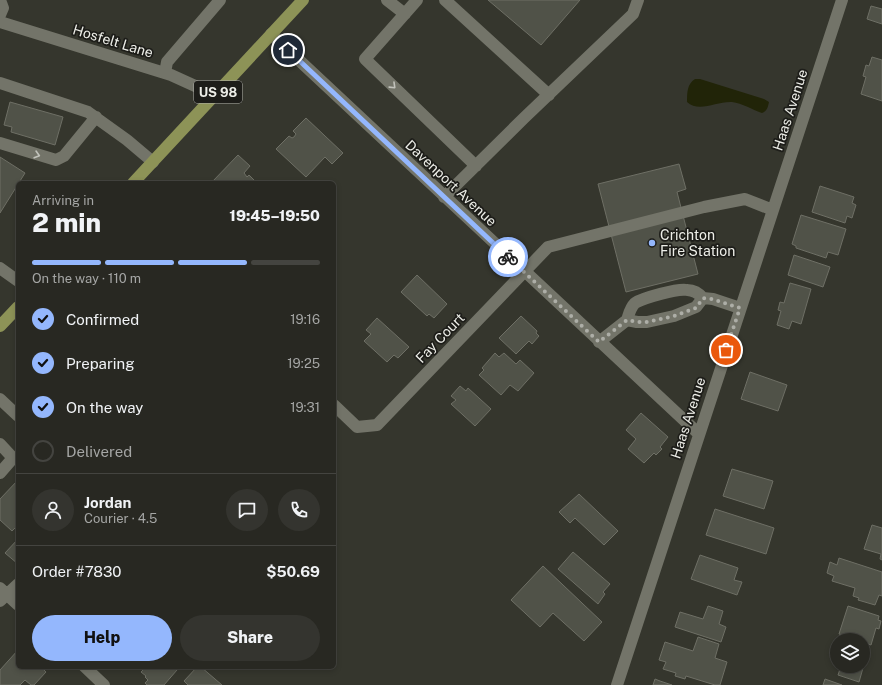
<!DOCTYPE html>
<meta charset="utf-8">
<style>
:root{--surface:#282822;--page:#34342f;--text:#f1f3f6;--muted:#a5a6a5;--line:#444440;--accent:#94b7fd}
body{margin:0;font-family:"Public Sans",sans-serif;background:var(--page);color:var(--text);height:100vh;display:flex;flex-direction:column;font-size:15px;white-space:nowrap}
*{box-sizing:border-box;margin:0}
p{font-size:13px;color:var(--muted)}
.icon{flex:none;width:22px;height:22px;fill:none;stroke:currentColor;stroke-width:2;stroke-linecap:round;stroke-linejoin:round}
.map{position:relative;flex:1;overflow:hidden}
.sheet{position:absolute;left:16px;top:181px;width:320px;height:488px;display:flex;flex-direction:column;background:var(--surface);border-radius:6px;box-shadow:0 2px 6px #0003,0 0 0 1px var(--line)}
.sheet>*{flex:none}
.tools{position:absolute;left:830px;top:633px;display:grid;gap:8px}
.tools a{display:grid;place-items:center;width:40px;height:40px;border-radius:50%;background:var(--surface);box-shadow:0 2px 6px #0003,0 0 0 1px var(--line);font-size:20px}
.pin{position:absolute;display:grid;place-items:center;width:34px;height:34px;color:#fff;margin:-17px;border:2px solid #fff;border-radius:50%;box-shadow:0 1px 4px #0007}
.courier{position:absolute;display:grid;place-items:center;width:40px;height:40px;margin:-20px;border:3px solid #94b7fd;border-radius:50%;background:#fff;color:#222;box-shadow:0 1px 5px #0007}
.overview em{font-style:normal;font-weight:800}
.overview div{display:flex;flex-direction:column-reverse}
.overview{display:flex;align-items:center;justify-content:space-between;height:68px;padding:0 16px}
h1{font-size:26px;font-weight:800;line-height:30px}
.bar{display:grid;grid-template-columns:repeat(4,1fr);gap:6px 4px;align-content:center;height:48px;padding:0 16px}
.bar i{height:5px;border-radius:3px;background:var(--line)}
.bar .on{background:var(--accent)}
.bar p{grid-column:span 4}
.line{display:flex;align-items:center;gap:10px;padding:0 16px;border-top:1px solid var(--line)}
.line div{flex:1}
.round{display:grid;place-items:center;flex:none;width:42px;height:42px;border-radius:21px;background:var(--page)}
ol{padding:0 16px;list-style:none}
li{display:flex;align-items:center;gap:12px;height:44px}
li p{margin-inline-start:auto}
li .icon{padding:4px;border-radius:50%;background:var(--accent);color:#111;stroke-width:4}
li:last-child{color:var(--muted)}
li i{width:22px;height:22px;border:2px solid var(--line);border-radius:50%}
.primary-button{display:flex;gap:8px;margin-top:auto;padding:8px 16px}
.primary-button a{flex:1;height:46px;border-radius:24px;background:var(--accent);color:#111;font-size:16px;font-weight:800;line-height:46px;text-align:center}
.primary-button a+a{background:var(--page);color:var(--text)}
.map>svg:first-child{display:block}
.water{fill:#212408}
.building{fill:#505248;stroke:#6e6f65}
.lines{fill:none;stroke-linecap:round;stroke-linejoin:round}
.minor{stroke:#737469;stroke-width:12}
.major{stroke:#8d9357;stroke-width:12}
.oneway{stroke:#c2c3bc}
.done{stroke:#adaea7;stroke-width:4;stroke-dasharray:0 7.2}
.route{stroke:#94b7fd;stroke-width:5}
.poi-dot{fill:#94b7fd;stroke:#1d1d19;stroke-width:1.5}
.labels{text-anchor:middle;stroke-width:3.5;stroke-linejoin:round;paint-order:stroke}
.shield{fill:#1d1d19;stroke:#afafaa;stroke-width:1}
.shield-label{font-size:13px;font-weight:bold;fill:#edeee8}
.street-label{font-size:14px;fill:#edeee8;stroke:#1d1d19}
.poi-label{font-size:14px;fill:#edeee8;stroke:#1d1d19;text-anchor:start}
</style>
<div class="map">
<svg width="882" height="685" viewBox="0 0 882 685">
<rect width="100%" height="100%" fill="#35362d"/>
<path class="water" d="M695 79H700L764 99 769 102C768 107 767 111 762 113 753 110 742 103 732 102 717 101 699 113 687 102 687 93 687 84 695 79Z"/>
<path class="building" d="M488 0H580L541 45Z
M871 6 882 9V24L867 19Z
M872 57 882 60V101L861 94 866 77 863 76 866 65 869 66Z
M10 102 63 117 55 145 11 132 12 127 4 125Z
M306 118 343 153 332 164 325 157 306 177 276 149 289 136 292 138 294 137 296 134 293 131Z
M238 155 250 166 244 173 247 177 249 175 257 183H213L212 182Z
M0 157 25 173 0 213Z
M679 164 686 189 677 192 698 274 626 292 598 184Z
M820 186 854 197 852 203 856 205 852 218 847 216 845 223 812 212Z
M801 215 846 229 838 255 828 252 826 258 796 248V246L792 244Z
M794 255 830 267 823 287 788 275Z
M417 275 447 304 434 318 429 314 427 316 401 292Z
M790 283 811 289 801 324 792 321 789 329 777 325 781 311 778 310 780 302 784 303Z
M521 316 537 331 536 333 539 336 532 344 529 341 516 354 499 338Z
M377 318 409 347 398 358 394 355 387 362 364 341 371 334 366 330Z
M495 353 499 357 504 353 516 364 520 360 534 373 518 391 510 385 501 395 479 375 484 370 482 368Z
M750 372 787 385 778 411 741 399Z
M460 386 466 391 468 388 491 409 475 426 451 404 456 400 451 396Z
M641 413 668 437 660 447 662 449 656 455 654 453 644 463 628 449 636 439 626 430Z
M732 469 773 481 764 509 723 496Z
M18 480V525L12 531 0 520V499Z
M579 494 618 531 604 545 575 518 570 523 559 512Z
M715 509 774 528 766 554 706 535Z
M872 525 882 528V560L880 559 881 554 864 549Z
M18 539V564L5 553Z
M573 552 610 584 603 592 605 594 598 604 558 569Z
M700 555 738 568 734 580 742 582 737 595 691 579Z
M839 558 882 572V596L879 595 875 605 858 600 859 598 853 596 855 588 832 581 834 576 827 573 830 562 837 565Z
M543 566 602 622 584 641 553 613 540 627 511 600Z
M708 606 723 611 719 624 726 627 721 642 675 627 680 612 703 619Z
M848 606 879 616 878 620 881 621 879 629 876 628 871 645 863 642V640H856L839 634Z
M698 637 719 644 715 658 727 662 720 685H715L686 676 685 679 675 676 676 673 663 669 666 662 659 660 665 642 693 651Z
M18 650V667H41L46 672 34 685H31L25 680 20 685H0V670Z
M863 653 867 654 859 682 838 675 841 666H863Z
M146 667H174L177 670 164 685H147L145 683 148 680 145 677 146 676 141 672Z
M197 667H201L222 685H188L184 681Z
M655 679 660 681 672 685H653Z
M825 679 842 685H823Z"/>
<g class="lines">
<path class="minor" d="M387 0 405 14
M417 0 365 59 476 166
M445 0 549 95
M0 15 3 8 0 0
M0 22 171 75 215 95
M271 34 699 434
M165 73 167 62 220 0
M0 83 88 112 127 140 153 162
M0 143 56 160 64 156 96 117
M444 197 524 118 633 14 638 0
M0 268 18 281
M627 320C629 314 630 308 635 303 643 298 678 288 687 290 694 290 698 293 703 298
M599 342 627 320 637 322H647L674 316 696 307 703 298 713 299 740 308
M0 399 18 416
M334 405 357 427 377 425 548 247 704 207 745 199 773 210
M0 444 13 458 0 473
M0 588 18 605
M0 601 18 584
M85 667 104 685
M617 685 842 0"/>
<path class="major" d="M133 183 303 0
M0 326 18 307"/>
</g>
<defs><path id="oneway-chevron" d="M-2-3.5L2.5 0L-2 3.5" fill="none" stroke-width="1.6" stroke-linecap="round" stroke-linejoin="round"/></defs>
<g class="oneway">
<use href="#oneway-chevron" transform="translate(393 86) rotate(44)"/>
<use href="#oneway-chevron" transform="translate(37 155) rotate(16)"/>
</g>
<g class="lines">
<path class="done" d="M508 257 599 342 627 320 637 322H647L674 316 696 308 703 298 712 299 740 308 726 350"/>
<path class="route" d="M288 50 508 257"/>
</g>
<circle class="poi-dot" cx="652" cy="243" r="4"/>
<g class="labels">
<rect class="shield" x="194" y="81" width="48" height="22" rx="3"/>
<g class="shield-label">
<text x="218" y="97">US 98</text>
</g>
<g class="street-label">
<text transform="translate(113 41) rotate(17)" y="5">Hosfelt Lane</text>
<text transform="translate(790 110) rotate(-72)" y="5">Haas Avenue</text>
<text transform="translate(451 183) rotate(43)" y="5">Davenport Avenue</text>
<text transform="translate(440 338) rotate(-46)" y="5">Fay Court</text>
<text transform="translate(688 418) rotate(-72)" y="5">Haas Avenue</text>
</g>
<g class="poi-label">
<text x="660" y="240">Crichton<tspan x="660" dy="16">Fire Station</tspan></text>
</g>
</g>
</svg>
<div class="tools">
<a><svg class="icon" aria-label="layers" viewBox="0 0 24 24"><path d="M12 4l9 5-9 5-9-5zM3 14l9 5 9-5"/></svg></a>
</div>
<div class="pin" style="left:726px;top:350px;background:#ea580c"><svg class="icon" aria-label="bag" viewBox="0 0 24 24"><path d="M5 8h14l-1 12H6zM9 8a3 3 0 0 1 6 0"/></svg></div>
<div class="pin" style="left:288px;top:50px;background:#1f2937"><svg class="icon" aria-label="home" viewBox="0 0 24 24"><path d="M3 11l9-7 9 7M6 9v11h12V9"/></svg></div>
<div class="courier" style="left:508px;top:257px"><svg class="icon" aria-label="bike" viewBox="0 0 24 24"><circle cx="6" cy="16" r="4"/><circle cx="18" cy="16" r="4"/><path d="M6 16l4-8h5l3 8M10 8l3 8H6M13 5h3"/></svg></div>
<section class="sheet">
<div class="overview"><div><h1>2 min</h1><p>Arriving in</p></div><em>19:45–19:50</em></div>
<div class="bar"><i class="on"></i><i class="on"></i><i class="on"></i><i></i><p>On the way · 110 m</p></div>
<ol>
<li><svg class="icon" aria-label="check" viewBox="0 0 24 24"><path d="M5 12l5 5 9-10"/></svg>Confirmed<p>19:16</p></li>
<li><svg class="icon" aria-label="check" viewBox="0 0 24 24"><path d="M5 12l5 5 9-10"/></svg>Preparing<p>19:25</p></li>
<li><svg class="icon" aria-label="check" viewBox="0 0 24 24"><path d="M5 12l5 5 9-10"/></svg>On the way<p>19:31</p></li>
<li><i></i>Delivered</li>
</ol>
<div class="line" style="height:72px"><a class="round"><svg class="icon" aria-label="person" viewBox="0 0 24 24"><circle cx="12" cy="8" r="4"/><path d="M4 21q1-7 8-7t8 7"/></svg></a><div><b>Jordan</b><p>Courier · 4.5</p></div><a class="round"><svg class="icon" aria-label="chat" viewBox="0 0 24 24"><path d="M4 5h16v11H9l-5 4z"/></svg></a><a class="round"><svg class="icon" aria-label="phone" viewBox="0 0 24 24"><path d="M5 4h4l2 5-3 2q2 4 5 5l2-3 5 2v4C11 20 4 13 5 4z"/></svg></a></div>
<div class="line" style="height:52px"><div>Order #7830</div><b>$50.69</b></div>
<div class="primary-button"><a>Help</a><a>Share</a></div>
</section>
</div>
